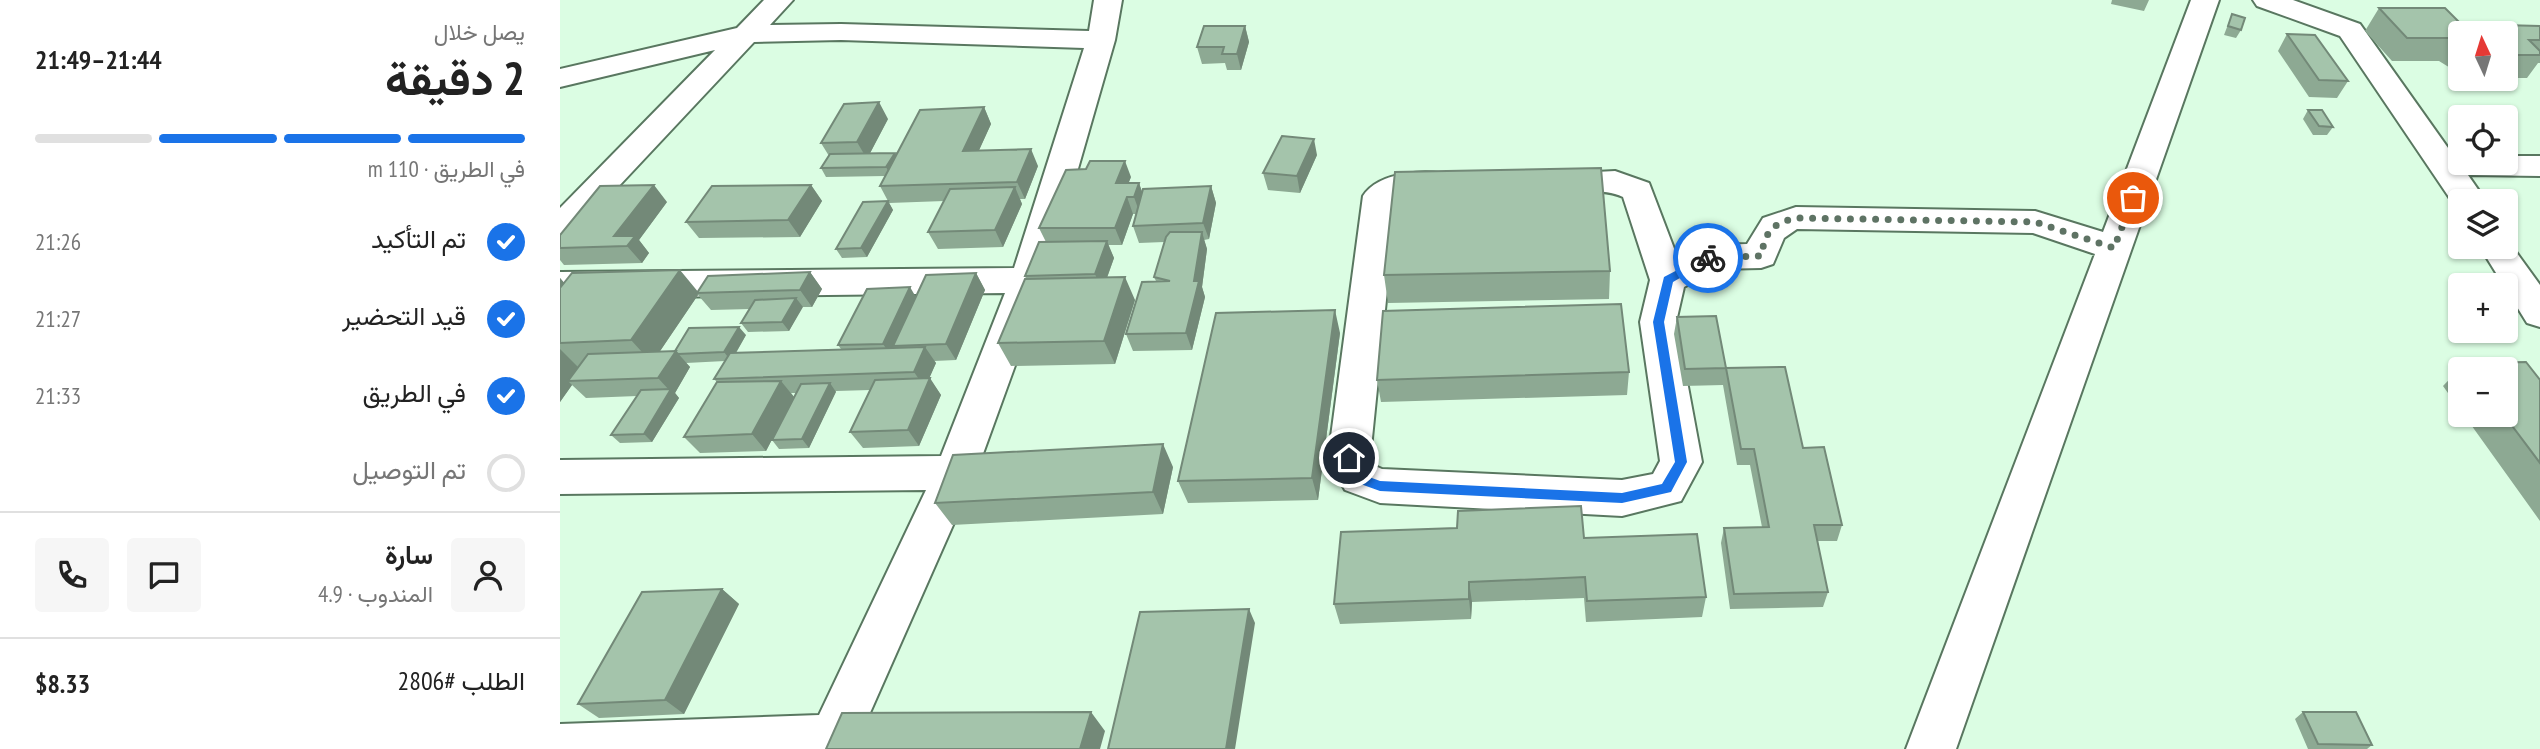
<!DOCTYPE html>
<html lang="ar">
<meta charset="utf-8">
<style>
:root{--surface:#fff;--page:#f6f6f6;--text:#222;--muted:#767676;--line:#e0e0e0;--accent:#1a73e8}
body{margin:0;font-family:"PT Sans Narrow",Vazirmatn,sans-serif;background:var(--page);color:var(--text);direction:rtl;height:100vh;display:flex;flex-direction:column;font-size:26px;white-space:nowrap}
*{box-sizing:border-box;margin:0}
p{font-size:23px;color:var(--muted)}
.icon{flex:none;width:38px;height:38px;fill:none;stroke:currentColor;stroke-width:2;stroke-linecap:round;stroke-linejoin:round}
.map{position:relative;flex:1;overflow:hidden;direction:ltr}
.sheet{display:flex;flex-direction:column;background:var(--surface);width:560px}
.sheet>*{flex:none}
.needle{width:46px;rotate:356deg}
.tools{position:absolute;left:1888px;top:21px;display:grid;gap:14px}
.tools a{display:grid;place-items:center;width:70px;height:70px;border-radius:7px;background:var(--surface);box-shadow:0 2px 5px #0004;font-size:35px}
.pin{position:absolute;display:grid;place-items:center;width:60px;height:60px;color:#fff;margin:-30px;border:4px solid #fff;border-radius:50%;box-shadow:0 2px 7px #0007}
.courier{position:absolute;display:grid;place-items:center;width:70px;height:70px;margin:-35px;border:5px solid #1a73e8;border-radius:50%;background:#fff;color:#222;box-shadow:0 2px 9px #0007}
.headline em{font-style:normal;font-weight:700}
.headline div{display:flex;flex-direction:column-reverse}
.headline{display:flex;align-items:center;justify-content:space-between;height:119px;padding:0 35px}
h1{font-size:46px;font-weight:700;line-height:52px}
.bar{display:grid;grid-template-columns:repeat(4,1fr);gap:10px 7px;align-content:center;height:84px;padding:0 35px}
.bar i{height:9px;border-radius:5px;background:var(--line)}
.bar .active{background:var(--accent)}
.bar p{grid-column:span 4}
.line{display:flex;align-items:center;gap:18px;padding:0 35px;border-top:2px solid var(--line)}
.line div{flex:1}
.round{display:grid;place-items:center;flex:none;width:74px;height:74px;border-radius:7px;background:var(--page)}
ol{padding:0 35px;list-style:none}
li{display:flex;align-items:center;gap:21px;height:77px}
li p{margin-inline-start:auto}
li .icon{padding:7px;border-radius:50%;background:var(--accent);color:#fff;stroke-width:4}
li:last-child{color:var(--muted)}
li i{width:38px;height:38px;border:4px solid var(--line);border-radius:50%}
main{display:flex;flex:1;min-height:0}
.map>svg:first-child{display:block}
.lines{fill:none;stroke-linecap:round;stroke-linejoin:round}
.minor-casing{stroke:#597760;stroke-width:4}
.minor{fill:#fff;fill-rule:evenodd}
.wall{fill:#8da993}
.shaded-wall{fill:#738978}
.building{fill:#a4c4ab;stroke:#738978;stroke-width:2}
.route{fill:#1a73e8}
.done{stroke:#5e7364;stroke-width:7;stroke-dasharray:0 12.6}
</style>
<main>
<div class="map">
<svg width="1980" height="749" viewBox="0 0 1980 749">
<rect width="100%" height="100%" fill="#dbfde3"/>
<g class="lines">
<defs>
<path id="minor" d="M204 0H233L210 25 281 24 529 31 534 0H562L555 40 486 280 416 473 294 749H0V724L259 715 366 490 0 494V460L381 456 445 293 0 298V272L454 268 524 48 281 40 194 42 12 236 0 239V208L155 50 0 87V69L177 28Z
M1631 0H1659L1396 749H1346L1535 254 1473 233 1237 229 1224 238 1213 264 1201 268 1156 269 1124 287 1116 322 1142 462 1121 501 1062 516 820 503 785 490 768 459 803 196C820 170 869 169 896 176L900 183 896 190 846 196 836 201 810 458 815 466 822 469 1062 480 1093 474 1100 461 1080 322 1090 280 1063 197C1036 185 1006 197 978 189L974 182 978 175 1055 171 1089 183 1118 259 1150 245 1187 244 1203 218 1236 207 1475 211 1543 232Z
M1693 0H1733L1800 24 1893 155H1900V163H1946V156H1980V176L1908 175 1926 201H1900V210L1897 209 1780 36 1697 6Z
M1946 238 1980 285V327L1967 323 1920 247H1946Z"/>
</defs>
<use href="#minor" class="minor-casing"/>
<use href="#minor" class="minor"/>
</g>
<path class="wall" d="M1552 0H1589L1584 11 1551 4Z
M1819 8 1900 33V74L1879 61H1832L1805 31Z
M1672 14 1681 30 1676 38 1664 35Z
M1942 25 1980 26V63H1978L1967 78H1946V33H1936Z
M685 26 689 42 681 70H667L665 63 642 64 637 47Z
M1727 34 1788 81 1777 98 1749 97 1718 51Z
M424 107 431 124 419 150 478 166 465 199H460L462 204 443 247 378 249 368 232 384 201 329 203 320 186 325 176 266 177 261 168 269 156 261 143 328 119 310 153H335L336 155Z
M1748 110 1773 127 1767 135H1753L1743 119Z
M757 155 740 193 708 190 703 173Z
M571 177 568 183H579L582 193 651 186 656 203 649 239 644 240 647 249 642 287 645 297 632 350 573 351 566 334 596 281 594 277 604 242 579 243 573 226 576 214H573L562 245H548L554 258 547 278 575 300 555 364 451 366 438 343 466 279 465 276 486 242 479 228Z
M251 185 262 201 240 237 139 238 126 222Z
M328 201 333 210 307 257 282 258 276 249Z
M107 202 79 240 89 253 82 263 4 265 0 260V235Z
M1050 271 1049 299 828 303 824 275Z
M250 272 262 289 252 307H242L229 331 188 332 181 323 190 309 151 310 138 295 100 351H115L186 335 176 353 281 349 278 345 356 297 416 273 425 290 396 360 374 361 376 363 369 378 381 395 359 446 303 448 290 432 310 390 276 391 249 448 219 449 212 440 237 393H231L234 397 206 451 140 453 124 437 157 382 154 379 165 361 126 363 130 367 115 393 119 398 92 442 60 443 51 435 77 396 26 398 12 385 0 402V278L4 283 138 292Z
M1117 317 1243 448 1282 525 1277 541H1257L1268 592 1263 607 1170 609 1161 543 1164 528 1202 527 1190 465H1177L1163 385 1123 386 1114 334Z
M780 333 758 500 628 503 618 481Z
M1966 362 1980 380V521L1904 415H1946V369H1900V410L1883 386 1905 363Z
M1069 372 1067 395 821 402 817 380Z
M613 467 603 514 392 525 375 503Z
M1024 538 1146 597 1142 617 1026 622 1024 598 912 602 911 619 780 624 774 604Z
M162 589 179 604 124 714 39 718 18 704Z
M1743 712 1812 745 1807 749H1748L1735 719Z"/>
<path class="shaded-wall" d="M685 26 689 42 681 70 677 54Z
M319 102 328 119 307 159 297 142Z
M424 107 431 124 411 168 403 151Z
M754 139 757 155 740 193 737 176Z
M471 149 478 166 465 199 457 182Z
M335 153 340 162 331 176 326 167Z
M565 161 571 177 562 200 556 183Z
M579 183 585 200 580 214 574 197Z
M94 185 107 202 79 240 89 253 82 263 67 246 54 236Z
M251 185 262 201 240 237 228 220Z
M651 186 656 203 649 239 643 223Z
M455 187 462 204 443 247 435 230Z
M567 197 573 214 562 245 555 228Z
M328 201 333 210 307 257 301 248Z
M642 232 647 249 642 287 645 297 632 350 626 333Z
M547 241 554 258 542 291 535 274Z
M120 270 139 293H137L138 295 92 363 71 340Z
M250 272 262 289 252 307 240 290Z
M416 273 425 290 396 360 386 344Z
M565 277 575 300 555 364 544 341Z
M0 278 15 295 0 315Z
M350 287 360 304 333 346 338 353 334 360 323 344Z
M236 298 243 307 229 331 222 322Z
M775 310 780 333 758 500 752 478Z
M179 327 186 335 171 361 164 352Z
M365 347 376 363 365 388 354 372Z
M0 349 22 371 8 381 12 385 0 402Z
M116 351 130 367 115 393 119 398 92 442 84 434 110 391 98 378Z
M370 378 381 395 359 446 348 430Z
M221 381 234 397 206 451 192 434Z
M270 383 276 392 249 448 242 439Z
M603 444 613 467 603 514 593 492Z
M909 582 912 602 911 619 909 599Z
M162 589 179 604 124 714 105 700Z
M689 609 695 623 675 749H666Z
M531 712 545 731 540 749H520Z"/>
<path class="building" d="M1819 8H1885L1910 33H1900V42L1895 38H1847Z
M1672 14 1685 18 1681 30 1668 26Z
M1942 25 1980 26V40H1969L1980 51V55H1946V34H1951Z
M644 26H685L677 54H662L664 47H637Z
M1727 34 1755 35 1788 81 1759 80Z
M319 102 297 142 261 143 284 104Z
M424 107 403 151 471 149 457 182 320 186 360 110Z
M1748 110H1762L1773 127 1759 126Z
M722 136 754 139 737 176 703 173Z
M335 153 326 167 261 168 270 154Z
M530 161H565L556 183H579L574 197H567L555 228H479L506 170 526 169Z
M1041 168 1050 271 824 275 835 172Z
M94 185 54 236H75L67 246 0 248V235L40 186Z
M251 185 228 220 126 222 152 186Z
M651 186 643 223 573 226 583 189Z
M455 187 435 230 368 232 390 189Z
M328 201 301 248 276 249 303 202Z
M610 232H642L634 281H639L626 333 566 334 582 282 610 281 594 277 606 237Z
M547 241 535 274 465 276 479 242Z
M120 270 71 340 0 343V288L12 273Z
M250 272 240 290 137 293 148 276Z
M416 273 386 344 333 346 366 275Z
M565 277 544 341 438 343 465 279Z
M350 287 323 344 278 345 307 289Z
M236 298 222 322 181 323 195 300Z
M1061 304 1069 372 817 380 823 311Z
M775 310 752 478 618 481 656 313Z
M1156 316 1166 368 1125 369 1117 317Z
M179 327 164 352 118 354 115 351 129 328Z
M365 347 354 372 154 379 170 353Z
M116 351 98 378 8 381 28 354Z
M1966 362 1980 380V463L1944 415H1946V369H1910L1905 363Z
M1225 367 1243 448 1264 447 1282 525H1254L1268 592 1174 594 1164 528 1209 527 1194 449H1181L1166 368Z
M370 378 348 430 290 432 315 380Z
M221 381 192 434 124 437 157 382Z
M270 383 242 439 212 440 241 384Z
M111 389 84 434 51 435 81 390Z
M603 444 593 492 375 503 393 455Z
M1021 506 1024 538 1137 534 1146 597 1027 601 1025 577 909 582V599L774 604 781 532 897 528 898 511Z
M162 589 105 700 18 704 82 592Z
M689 609 666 749H548L580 612Z
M531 712 520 749H266L282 713Z
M1743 712H1796L1812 745 1758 744Z"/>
<path class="route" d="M1148 254 1153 258 1151 260 1113 282 1104 322 1127 462 1111 492 1062 503 820 491 795 482 783 458 789 454 793 455 804 475 820 481 1062 493 1102 484 1115 462 1093 322 1104 277Z"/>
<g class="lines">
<path class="done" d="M1148 258 1201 256C1206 231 1211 224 1236 218L1475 222 1554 248 1573 198"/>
</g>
</svg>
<div class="tools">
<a><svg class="needle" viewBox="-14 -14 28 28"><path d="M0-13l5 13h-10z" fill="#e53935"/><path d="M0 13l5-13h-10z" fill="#767676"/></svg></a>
<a><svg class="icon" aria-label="locate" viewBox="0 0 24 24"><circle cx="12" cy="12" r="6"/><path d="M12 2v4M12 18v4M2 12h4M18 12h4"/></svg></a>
<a><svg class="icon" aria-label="layers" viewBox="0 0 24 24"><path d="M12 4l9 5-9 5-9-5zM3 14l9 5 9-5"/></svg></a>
<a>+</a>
<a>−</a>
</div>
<div class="pin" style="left:1573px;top:198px;background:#ea580c"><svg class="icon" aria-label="bag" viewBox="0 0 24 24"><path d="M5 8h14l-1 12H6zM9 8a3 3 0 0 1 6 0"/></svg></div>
<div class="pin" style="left:789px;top:458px;background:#1f2937"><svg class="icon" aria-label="home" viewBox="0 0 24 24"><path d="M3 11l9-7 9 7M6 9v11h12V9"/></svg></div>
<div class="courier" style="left:1148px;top:258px"><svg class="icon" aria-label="bike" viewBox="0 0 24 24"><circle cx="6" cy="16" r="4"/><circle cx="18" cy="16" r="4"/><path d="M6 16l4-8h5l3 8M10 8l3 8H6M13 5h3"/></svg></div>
</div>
<section class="sheet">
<div class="headline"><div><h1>2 دقيقة</h1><p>يصل خلال</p></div><em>21:44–21:49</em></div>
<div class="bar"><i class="active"></i><i class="active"></i><i class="active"></i><i></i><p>في الطريق · 110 m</p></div>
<ol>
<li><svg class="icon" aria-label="check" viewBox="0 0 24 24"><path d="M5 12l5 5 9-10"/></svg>تم التأكيد<p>21:26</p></li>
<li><svg class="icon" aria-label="check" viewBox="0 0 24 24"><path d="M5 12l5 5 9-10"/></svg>قيد التحضير<p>21:27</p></li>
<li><svg class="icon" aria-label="check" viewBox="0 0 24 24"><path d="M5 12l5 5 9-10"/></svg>في الطريق<p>21:33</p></li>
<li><i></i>تم التوصيل</li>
</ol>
<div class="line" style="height:126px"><a class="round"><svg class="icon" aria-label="person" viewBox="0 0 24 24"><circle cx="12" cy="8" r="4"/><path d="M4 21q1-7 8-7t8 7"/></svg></a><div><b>سارة</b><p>المندوب · 4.9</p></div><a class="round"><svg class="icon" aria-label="chat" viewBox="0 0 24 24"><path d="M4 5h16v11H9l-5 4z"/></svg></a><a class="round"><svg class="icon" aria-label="phone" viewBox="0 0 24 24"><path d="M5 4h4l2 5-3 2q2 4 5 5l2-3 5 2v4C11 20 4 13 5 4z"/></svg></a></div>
<div class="line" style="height:91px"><div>الطلب #2806</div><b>$8.33</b></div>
</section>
</main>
